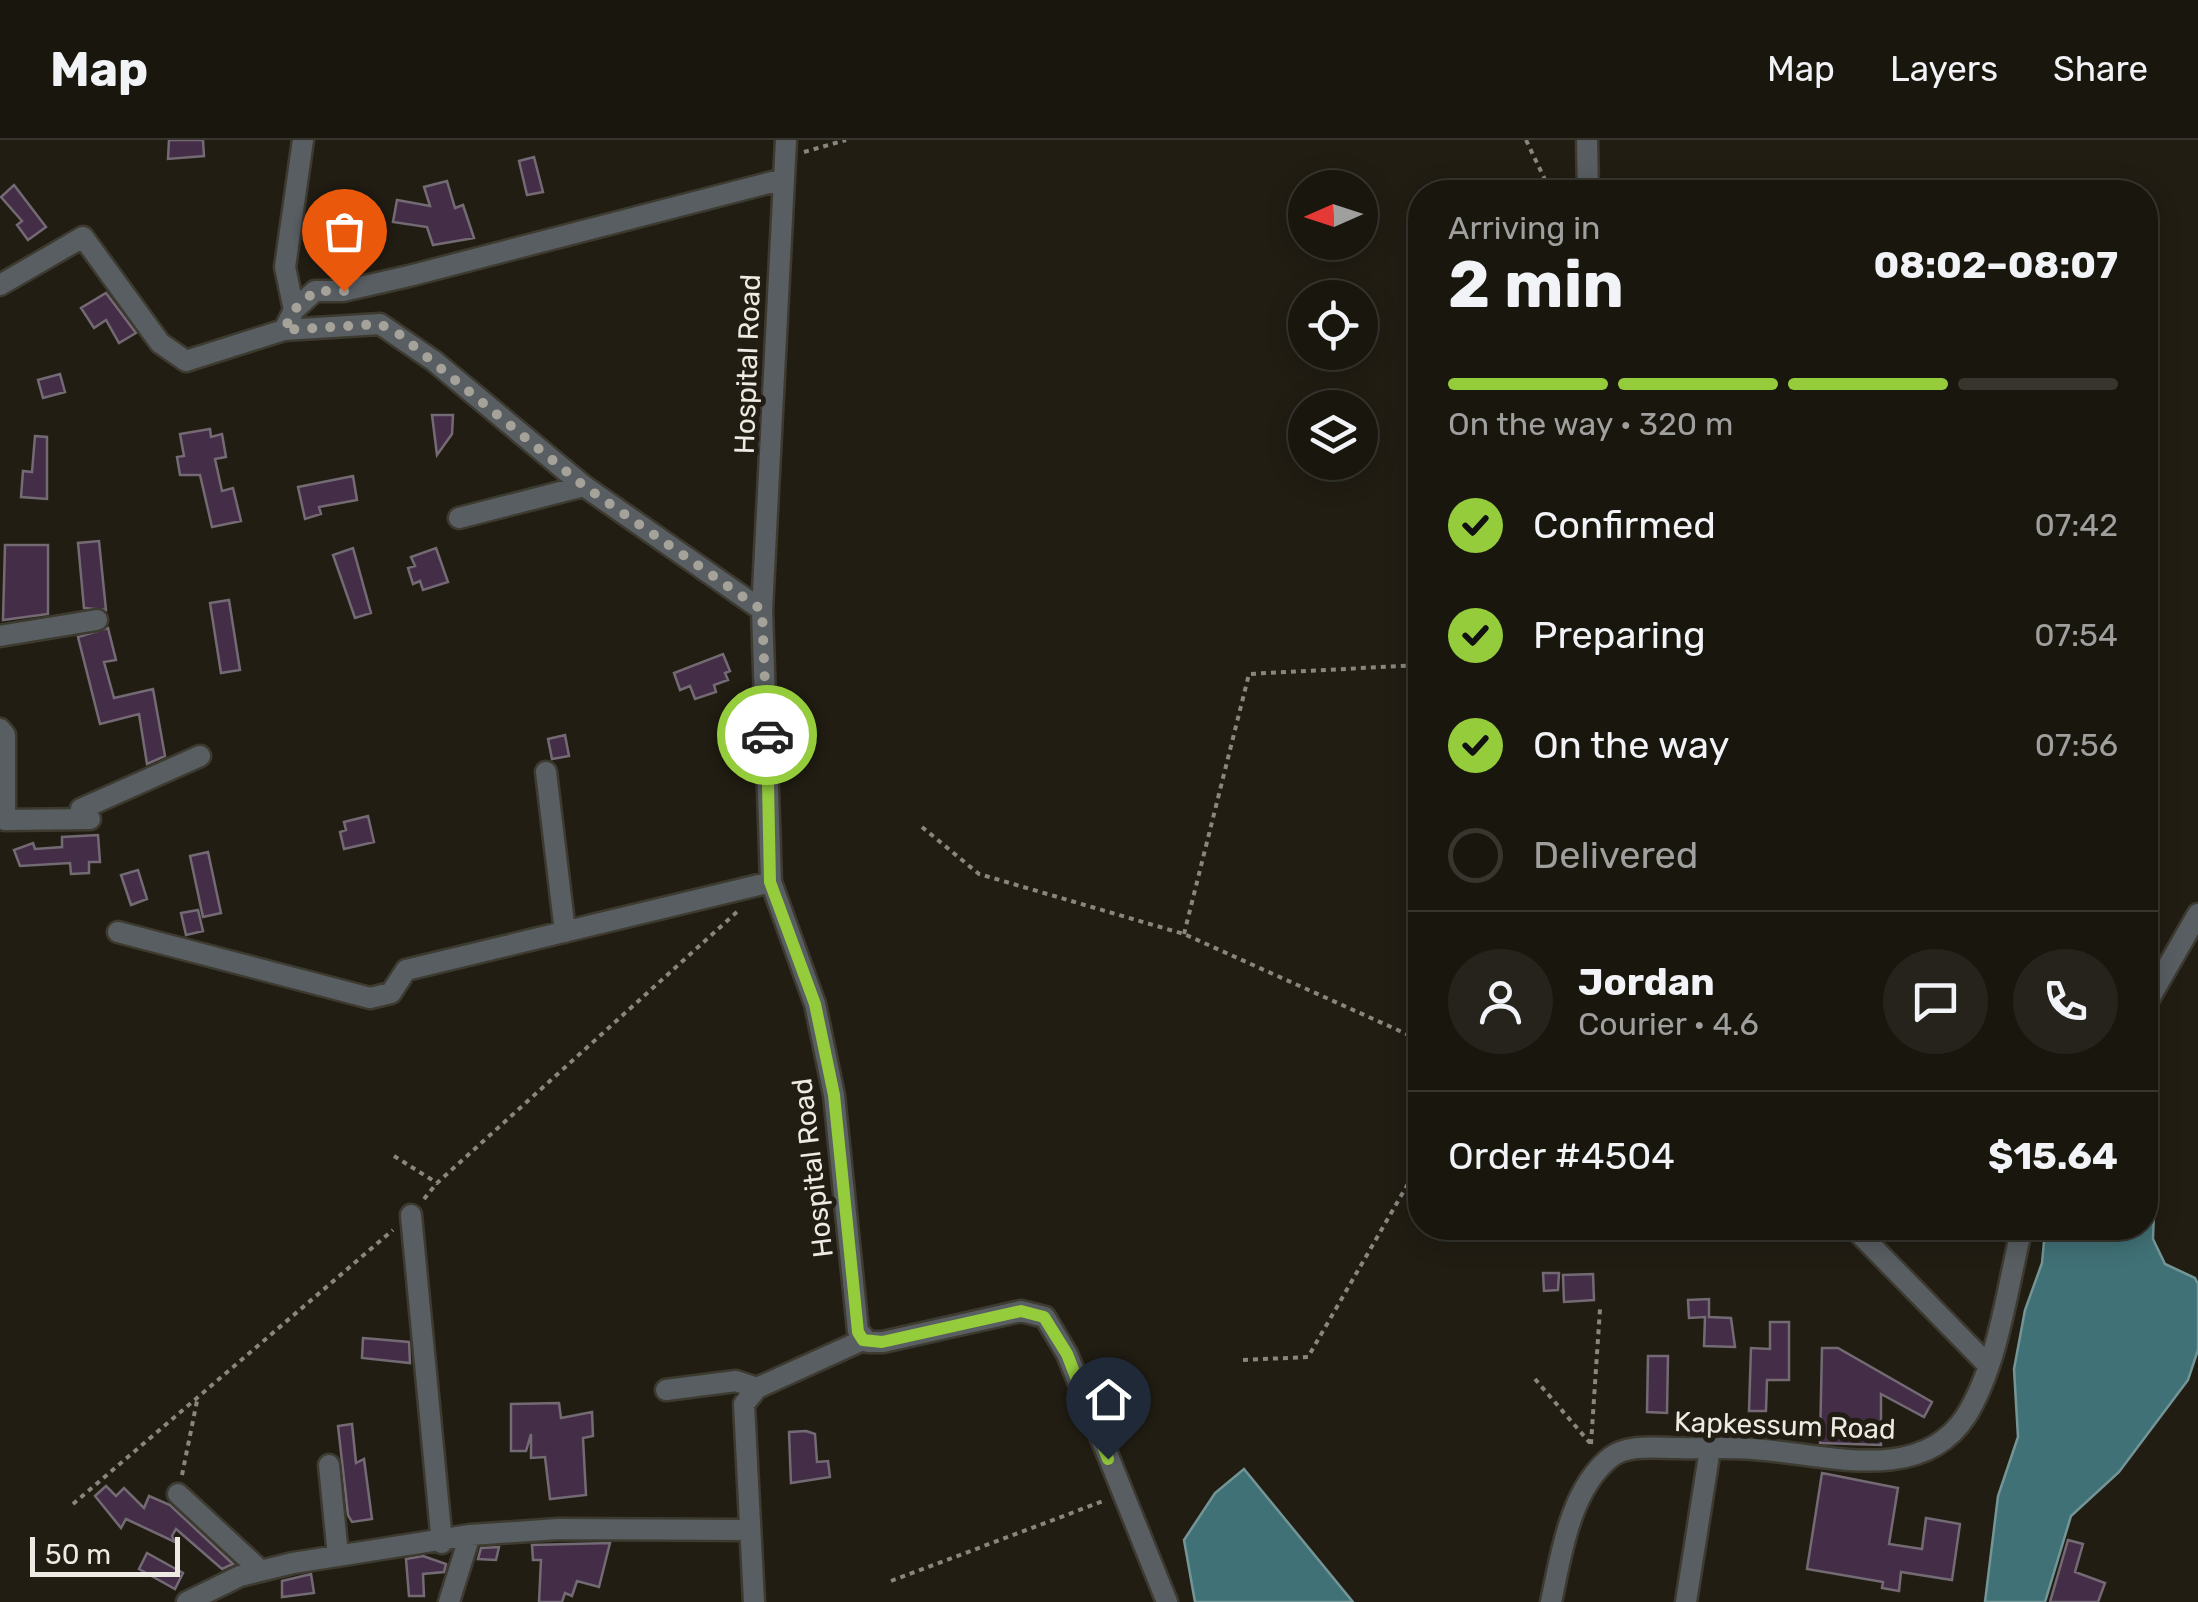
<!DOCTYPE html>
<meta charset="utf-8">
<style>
:root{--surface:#19160e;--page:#26231c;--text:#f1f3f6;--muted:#9f9f9e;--line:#37352e;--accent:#94cc3c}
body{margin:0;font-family:Rubik,sans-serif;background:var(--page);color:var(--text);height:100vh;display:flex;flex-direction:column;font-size:38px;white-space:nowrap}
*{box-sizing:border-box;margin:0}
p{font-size:32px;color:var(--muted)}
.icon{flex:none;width:55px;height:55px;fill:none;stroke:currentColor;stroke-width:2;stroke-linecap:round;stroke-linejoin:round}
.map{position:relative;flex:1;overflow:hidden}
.details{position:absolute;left:1408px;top:40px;width:750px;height:1060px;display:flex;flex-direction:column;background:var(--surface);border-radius:40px;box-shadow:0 5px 25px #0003,0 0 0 2px var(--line)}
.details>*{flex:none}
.needle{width:65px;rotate:267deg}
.fabs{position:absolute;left:1288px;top:30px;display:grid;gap:20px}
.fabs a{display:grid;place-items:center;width:90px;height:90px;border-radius:50%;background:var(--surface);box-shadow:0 5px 25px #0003,0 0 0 2px var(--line);font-size:50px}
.scale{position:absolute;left:30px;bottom:25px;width:150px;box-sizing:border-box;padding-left:10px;border:5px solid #eceae2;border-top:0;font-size:28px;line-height:35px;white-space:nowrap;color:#eceae2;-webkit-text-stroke:8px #211d13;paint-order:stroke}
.pin{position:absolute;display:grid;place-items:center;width:85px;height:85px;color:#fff;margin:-102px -42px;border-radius:50% 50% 50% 0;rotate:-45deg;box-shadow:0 0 10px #0007}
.pin .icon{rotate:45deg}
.courier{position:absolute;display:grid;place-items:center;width:100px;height:100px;margin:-50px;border:8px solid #94cc3c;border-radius:50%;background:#fff;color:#222;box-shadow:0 2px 12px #0007}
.headline em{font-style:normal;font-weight:700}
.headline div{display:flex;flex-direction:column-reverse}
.headline{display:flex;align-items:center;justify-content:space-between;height:170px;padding:0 40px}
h1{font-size:65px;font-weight:700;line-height:75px}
.bar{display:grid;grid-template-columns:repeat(4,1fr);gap:15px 10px;align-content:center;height:120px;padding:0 40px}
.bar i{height:12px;border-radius:8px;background:var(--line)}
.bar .on{background:var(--accent)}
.bar p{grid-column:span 4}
.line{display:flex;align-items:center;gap:25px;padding:0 40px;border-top:2px solid var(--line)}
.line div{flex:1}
.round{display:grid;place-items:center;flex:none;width:105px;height:105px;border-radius:52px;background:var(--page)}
ol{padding:0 40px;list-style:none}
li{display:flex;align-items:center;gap:30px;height:110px}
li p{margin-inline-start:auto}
li .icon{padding:10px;border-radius:50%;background:var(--accent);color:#111;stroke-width:4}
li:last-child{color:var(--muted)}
li i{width:55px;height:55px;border:5px solid var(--line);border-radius:50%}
header{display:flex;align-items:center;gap:60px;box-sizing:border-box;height:140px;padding:0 50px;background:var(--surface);border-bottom:2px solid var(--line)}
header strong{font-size:48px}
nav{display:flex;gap:55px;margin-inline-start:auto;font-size:35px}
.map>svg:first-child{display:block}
.water{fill:#407176;stroke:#749596;stroke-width:2.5}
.building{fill:#442e47;stroke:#736a74;stroke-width:2.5}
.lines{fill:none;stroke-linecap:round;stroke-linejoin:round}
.minor-casing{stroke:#3d3a30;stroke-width:25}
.path{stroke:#89867d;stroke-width:4;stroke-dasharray:5 5;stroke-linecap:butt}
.minor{stroke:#595e62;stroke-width:20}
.done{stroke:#a5a29a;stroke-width:10;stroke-dasharray:0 18}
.route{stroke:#94cc3c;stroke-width:12}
.labels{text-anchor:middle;stroke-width:10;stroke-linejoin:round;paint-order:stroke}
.street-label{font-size:28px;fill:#eceae2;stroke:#211d13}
</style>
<header>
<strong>Map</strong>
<nav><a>Map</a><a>Layers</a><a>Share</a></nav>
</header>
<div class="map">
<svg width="2198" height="1462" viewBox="0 0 2198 1462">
<rect width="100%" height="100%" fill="#211d13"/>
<path class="water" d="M2145 1065 2154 1071 2153 1099 2165 1124 2195 1138 2198 1144V1210L2188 1240 2119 1332 2071 1376 2045 1462H1985L1998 1356 2018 1297 2014 1229 2025 1170 2042 1123 2045 1091 2145 1088Z
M1244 1329 1353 1462H1195L1184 1400 1215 1353Z"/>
<path class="building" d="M169 0H203L204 16 168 19Z
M534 17 543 52 527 55 519 21Z
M447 41 455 68 463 65 474 98 433 105 427 87 393 82 397 60 430 66 424 47Z
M14 45 46 87 28 100 17 85 22 81 1 57Z
M106 153 136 193 119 203 106 180 94 188 81 168Z
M60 234 65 252 43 258 38 240Z
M432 275H453L452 294 437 315Z
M210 289 211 297 222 294 226 317 215 319 222 351 233 348 241 381 212 387 200 335H180L177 317 184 316 180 294Z
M35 296 47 297V359L21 357 23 331 32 332Z
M353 336 357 360 319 367 321 374 305 379 298 347Z
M99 401 106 470 84 468 78 403Z
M5 405H48V474L3 480Z
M353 408 371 473 355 478 333 415Z
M436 408 448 442 423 450 420 441 413 444 408 428 415 426 411 417Z
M229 460 240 530 221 533 210 463Z
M108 488 116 520 104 522 114 558 153 549 165 616 147 624 139 574 100 584 78 497Z
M723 514 730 531 725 533 728 540 714 545 716 552 695 559 690 546 680 550 674 533Z
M565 595 569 616 552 619 548 599Z
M368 676 374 702 344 709 340 692 346 690 344 682Z
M98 695 100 722H89V733L71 734 70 723 20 726 14 710 33 703 35 709 62 707V697Z
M208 712 221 773 203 777 190 716Z
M138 730 147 759 131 765 121 735Z
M198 770 203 791 186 795 181 773Z
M1543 1133H1559L1558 1150 1544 1151Z
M1593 1134 1594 1160 1564 1162 1563 1135Z
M1709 1159V1177L1731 1178 1735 1207 1704 1206 1705 1177 1689 1178 1688 1160Z
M1770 1182H1789V1240H1767L1766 1271H1749L1751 1208 1770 1209Z
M363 1198 409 1202 410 1223 362 1218Z
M1822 1208H1838L1932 1262 1924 1277 1881 1254V1305L1820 1303Z
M1648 1216H1668L1667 1273 1647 1272Z
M559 1263 561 1278 592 1272 593 1296 583 1298 586 1355 550 1359 545 1317 531 1318V1294L526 1311H511V1264Z
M352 1284 356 1323 364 1319 372 1379 352 1382 348 1375 338 1286Z
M806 1291 815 1294 817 1322 828 1321 830 1337 791 1343 789 1292Z
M1822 1333 1898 1348 1889 1404 1922 1409 1926 1378 1960 1384 1952 1440 1901 1432 1899 1451 1882 1448 1883 1442 1807 1429Z
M106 1346 116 1356 124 1348 144 1368 149 1356 170 1365 233 1424 222 1429 176 1389 172 1396 175 1402 126 1379 121 1388 95 1356Z
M2068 1400 2083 1404 2075 1432 2105 1443 2098 1462H2050Z
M610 1403 599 1447 577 1441 572 1456 565 1453 562 1462H539L541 1420H533L532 1405Z
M499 1407 496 1420 478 1419 481 1408Z
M147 1413 183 1433 175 1449 139 1429Z
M423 1416 446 1424 444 1432 423 1434 424 1456H409L406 1419Z
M311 1434 314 1453 282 1457V1441Z"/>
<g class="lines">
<defs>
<path id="minor" d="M786 0 762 470 771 742 815 864 834 955 858 1191 868 1202H883L1021 1171 1045 1177 1067 1214 1167 1462
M1587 0 1588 52
M0 145 83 97 160 203 186 221 284 190 380 184 434 221 584 346 762 470
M294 170 285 127 303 0
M284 190 294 170 315 151H343L409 136 784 39
M459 378 584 346
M0 496 97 480
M0 589 5 595V680L90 679
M546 632 565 792
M79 679 81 669 200 616
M118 792 370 858 391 853 406 830 771 742
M2145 866 2198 774
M411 1075 442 1403
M1854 1088 1988 1225
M666 1250 736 1241 757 1248
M329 1325 338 1416
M178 1354 261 1431
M187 1462 240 1436 293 1423 470 1395 558 1389 750 1390
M449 1462 470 1395
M754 1462 744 1264 757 1248 863 1200
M1551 1462C1561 1415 1570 1349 1611 1317 1628 1304 1657 1308 1677 1308 1702 1309 1728 1307 1753 1309 1821 1313 1920 1347 1966 1276 1999 1223 2007 1147 2022 1088
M1686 1462 1710 1309"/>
</defs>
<use href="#minor" class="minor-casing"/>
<path class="path" d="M1526 0 1551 52
M804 12 846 0
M922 687 979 734 1184 794 1420 900
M1184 794 1249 534 1420 525
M394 1016 437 1043 738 771
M424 1059 437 1043
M1243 1220 1308 1217 1420 1023
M1535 1239 1590 1303
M1591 1304 1600 1169
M182 1335 197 1261
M73 1364 393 1090
M891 1441 1106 1360"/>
<use href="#minor" class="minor"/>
</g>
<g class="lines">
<path class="done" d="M344 151H315L294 170 284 190 380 184 399 194 584 346 762 470 767 595"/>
<path class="route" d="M767 595 770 742 815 864 834 955 858 1192 863 1200 882 1202 1021 1171 1044 1177 1067 1214 1108 1319"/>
</g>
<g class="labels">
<g class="street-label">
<text transform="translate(747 224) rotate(-88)" y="10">Hospital Road</text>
<text transform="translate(812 1028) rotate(-97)" y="10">Hospital Road</text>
<text transform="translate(1785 1285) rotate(2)" y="10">Kapkessum Road</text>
</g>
</g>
</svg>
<div class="fabs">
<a><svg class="needle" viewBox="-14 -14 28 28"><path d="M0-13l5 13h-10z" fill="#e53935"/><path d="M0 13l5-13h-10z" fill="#9f9f9e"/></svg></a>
<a><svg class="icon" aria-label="locate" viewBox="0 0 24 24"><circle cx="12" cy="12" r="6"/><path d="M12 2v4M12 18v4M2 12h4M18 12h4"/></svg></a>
<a><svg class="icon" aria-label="layers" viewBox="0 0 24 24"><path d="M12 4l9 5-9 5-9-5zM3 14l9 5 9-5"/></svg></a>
</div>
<div class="scale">50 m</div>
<div class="pin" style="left:344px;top:151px;background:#ea580c"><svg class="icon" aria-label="bag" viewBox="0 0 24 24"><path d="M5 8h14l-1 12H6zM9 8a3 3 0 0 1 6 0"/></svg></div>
<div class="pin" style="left:1108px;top:1319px;background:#1f2937"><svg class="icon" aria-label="home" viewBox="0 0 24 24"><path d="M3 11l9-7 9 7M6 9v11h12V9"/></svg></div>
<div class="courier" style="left:767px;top:595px"><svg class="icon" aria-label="car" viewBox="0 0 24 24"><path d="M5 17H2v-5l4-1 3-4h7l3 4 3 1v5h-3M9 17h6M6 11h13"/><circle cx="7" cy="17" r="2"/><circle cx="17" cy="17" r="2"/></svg></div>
<section class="details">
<div class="headline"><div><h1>2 min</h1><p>Arriving in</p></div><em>08:02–08:07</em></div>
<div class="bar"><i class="on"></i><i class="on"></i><i class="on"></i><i></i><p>On the way · 320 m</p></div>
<ol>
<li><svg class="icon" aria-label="check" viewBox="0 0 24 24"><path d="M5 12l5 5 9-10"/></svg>Confirmed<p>07:42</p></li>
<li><svg class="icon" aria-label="check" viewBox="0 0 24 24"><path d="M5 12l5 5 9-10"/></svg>Preparing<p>07:54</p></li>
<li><svg class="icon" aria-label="check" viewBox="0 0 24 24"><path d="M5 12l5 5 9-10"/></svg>On the way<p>07:56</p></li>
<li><i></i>Delivered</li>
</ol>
<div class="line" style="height:180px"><a class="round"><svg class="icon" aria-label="person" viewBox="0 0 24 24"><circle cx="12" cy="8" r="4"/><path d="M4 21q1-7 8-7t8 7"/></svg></a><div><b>Jordan</b><p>Courier · 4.6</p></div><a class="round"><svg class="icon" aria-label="chat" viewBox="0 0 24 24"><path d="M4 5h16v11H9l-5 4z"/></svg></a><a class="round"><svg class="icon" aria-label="phone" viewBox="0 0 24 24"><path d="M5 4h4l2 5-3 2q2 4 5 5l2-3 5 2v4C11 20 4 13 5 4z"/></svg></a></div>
<div class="line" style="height:130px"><div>Order #4504</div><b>$15.64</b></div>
</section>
</div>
